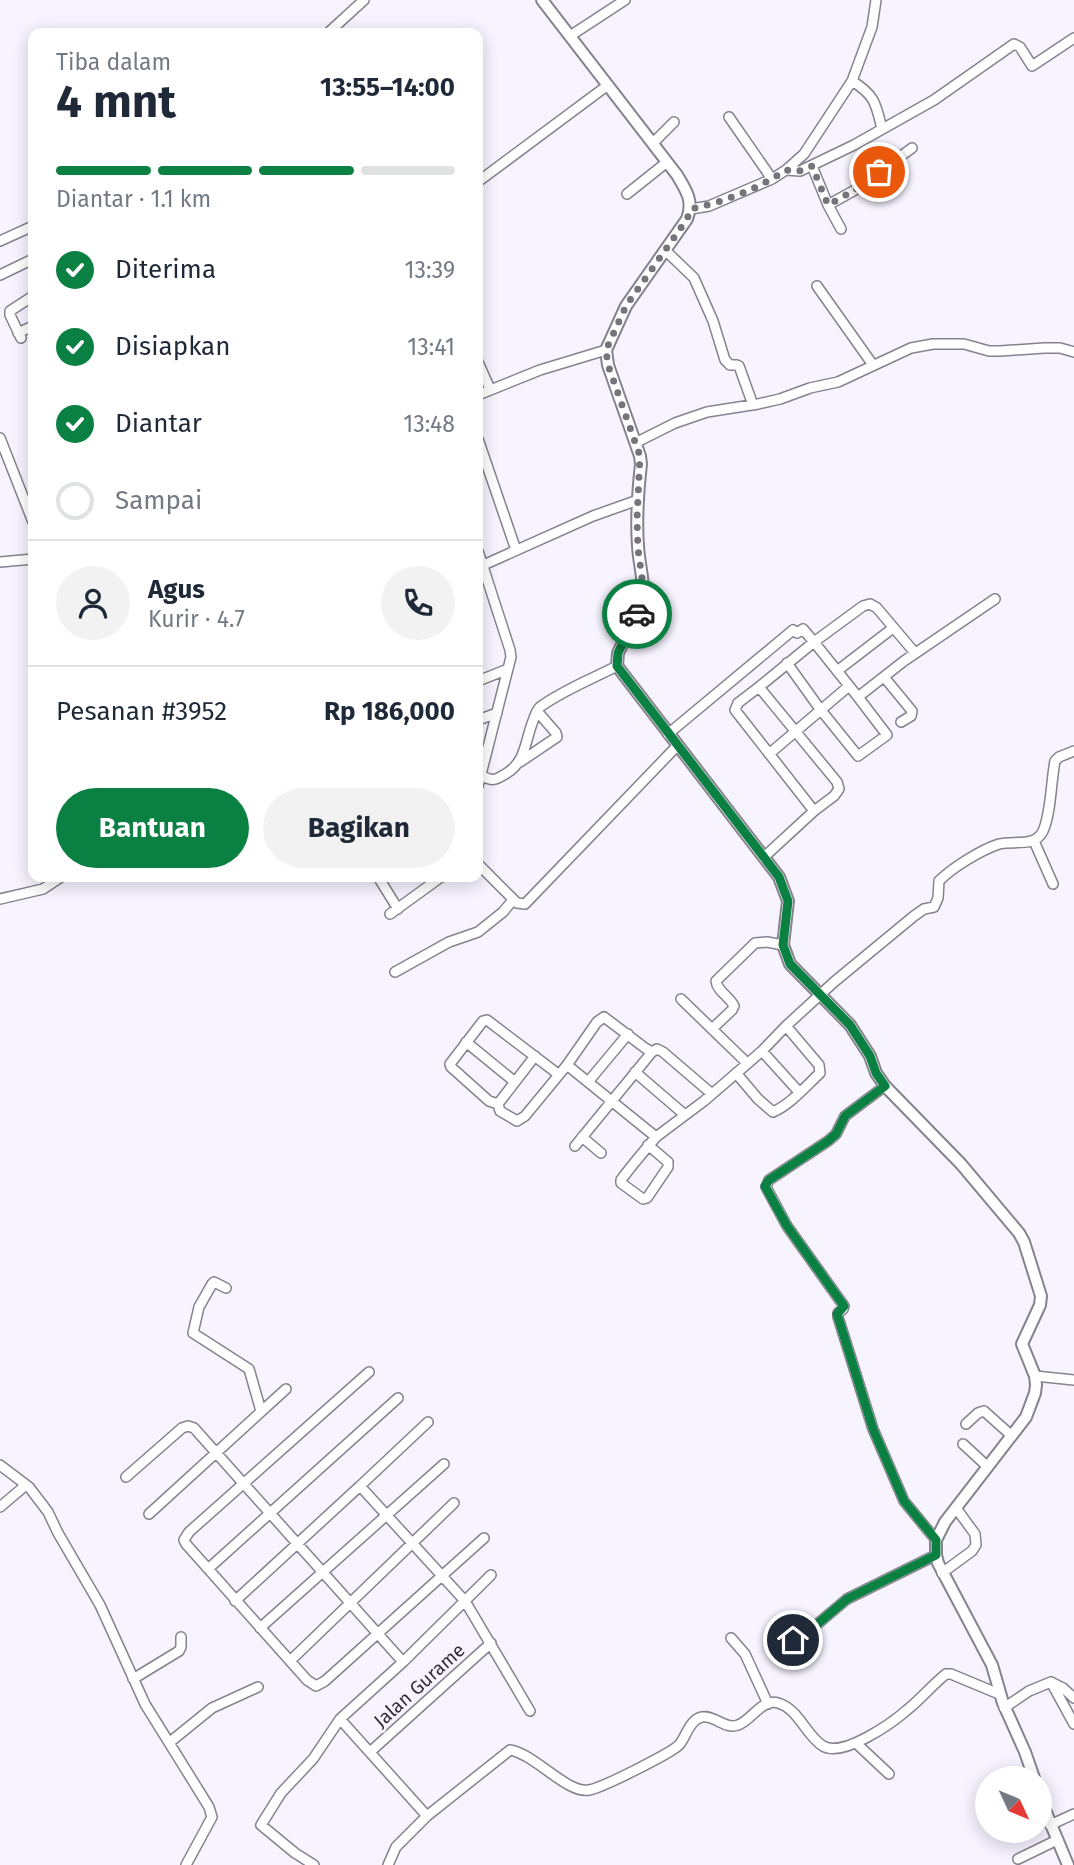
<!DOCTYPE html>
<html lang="id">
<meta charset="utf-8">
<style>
:root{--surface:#fff;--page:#f2f2f3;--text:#1f2937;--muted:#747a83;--line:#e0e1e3;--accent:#0b8043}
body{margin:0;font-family:"Fira Sans",sans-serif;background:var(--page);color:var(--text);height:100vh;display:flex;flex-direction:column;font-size:26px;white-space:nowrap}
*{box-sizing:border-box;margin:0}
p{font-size:23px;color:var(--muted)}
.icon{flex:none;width:38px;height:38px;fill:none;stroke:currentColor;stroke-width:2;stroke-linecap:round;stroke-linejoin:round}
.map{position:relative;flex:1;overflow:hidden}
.details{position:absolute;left:28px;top:28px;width:455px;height:854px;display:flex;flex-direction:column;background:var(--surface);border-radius:14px;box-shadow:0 4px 18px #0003}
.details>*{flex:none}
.needle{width:46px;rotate:134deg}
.buttons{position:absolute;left:975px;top:1766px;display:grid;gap:14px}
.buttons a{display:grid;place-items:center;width:77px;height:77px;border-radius:50%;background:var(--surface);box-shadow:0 4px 18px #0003;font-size:35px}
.pin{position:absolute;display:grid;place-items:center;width:60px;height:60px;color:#fff;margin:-30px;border:4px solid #fff;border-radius:50%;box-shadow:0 2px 7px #0007}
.courier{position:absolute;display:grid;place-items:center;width:70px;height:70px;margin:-35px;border:5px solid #0b8043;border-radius:50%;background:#fff;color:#222;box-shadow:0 2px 9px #0007}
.headline em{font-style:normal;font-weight:700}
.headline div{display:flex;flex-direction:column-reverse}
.headline{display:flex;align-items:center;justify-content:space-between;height:119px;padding:0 28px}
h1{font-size:46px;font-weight:700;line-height:52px}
.bar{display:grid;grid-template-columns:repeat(4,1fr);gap:10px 7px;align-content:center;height:84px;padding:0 28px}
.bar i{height:9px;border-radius:5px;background:var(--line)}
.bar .selected{background:var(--accent)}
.bar p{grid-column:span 4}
.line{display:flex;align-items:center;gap:18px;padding:0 28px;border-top:2px solid var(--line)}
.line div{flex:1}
.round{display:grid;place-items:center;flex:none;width:74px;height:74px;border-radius:37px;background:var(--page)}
ol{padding:0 28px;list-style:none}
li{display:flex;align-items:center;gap:21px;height:77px}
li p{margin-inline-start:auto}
li .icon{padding:7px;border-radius:50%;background:var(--accent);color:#fff;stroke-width:4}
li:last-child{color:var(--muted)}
li i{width:38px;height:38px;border:4px solid var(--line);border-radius:50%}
.cta{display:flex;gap:14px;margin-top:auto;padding:14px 28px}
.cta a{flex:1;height:80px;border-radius:42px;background:var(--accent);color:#fff;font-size:28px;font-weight:700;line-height:80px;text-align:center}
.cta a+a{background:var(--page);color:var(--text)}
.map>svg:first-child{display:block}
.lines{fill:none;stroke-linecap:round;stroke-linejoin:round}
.minor-casing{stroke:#86828e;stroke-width:12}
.tertiary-casing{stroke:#86828e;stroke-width:14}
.minor{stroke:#fff;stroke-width:9}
.tertiary{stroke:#fff;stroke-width:10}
.done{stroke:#76747b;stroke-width:7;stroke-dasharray:0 12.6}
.route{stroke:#0b8043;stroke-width:9}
.labels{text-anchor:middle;stroke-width:5;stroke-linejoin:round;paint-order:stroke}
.street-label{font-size:19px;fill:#302f34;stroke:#f7f4ff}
</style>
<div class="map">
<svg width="1074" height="1865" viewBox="0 0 1074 1865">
<rect width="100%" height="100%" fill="#f7f4ff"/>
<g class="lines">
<defs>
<path id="minor" d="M328 33 364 0
M570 36 625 0
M852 81C875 95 876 104 882 129
M729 117 772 179
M653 143 674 122
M812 166 828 205 841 229
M786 170 800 171 854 145 934 100 1014 44 1020 47 1032 66 1074 38
M479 181 608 85
M627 194 667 162
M828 205 855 190 912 148
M691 209 709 206 772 179 786 170 804 154 852 81 872 27 876 0
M0 241 33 226
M665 250 694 278 713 321 725 360 730 365H737L739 366 753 405
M0 275 33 259
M817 286 873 365
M18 333 33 326
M21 338 10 315V311L33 296
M478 362 490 389
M478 395 540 370 606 350
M0 438 33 522
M478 439 516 550
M635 443 675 423 707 412 758 404 780 399 810 388 838 382 911 348 933 344H964L989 351H1000L1044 348H1060L1074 352
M478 551 510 650 511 657 478 786
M0 562 33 559
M479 567 593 516 638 500
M787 663 820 709 858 756 887 735 858 697
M837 671 893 628
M884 677 912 711 911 716 901 722
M478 681 508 669
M759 687 738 703 735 710 814 811
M478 720 497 713
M668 734 793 630 797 633 803 629 814 642 863 606 870 604 877 608 915 653
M769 754 849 686
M520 762 557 737 556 733 537 711
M478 774C492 781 493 782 507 773 526 761 525 741 533 721 535 716 536 711 540 707 563 690 592 679 617 666
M1034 841 1053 884
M764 857 814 811 834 796 839 789 837 782 759 687 814 642 858 697 904 661 995 599
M478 864 517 903 525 904 677 746
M380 877V880L398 909
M0 899 43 889 61 877
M390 914 441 877
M395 972 449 942 478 932 503 912 513 900
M681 999 747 1063
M712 1029 732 1010 734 1006C730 997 717 991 716 981L755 943 767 942 783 945
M466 1042 515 1082
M762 1051 799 1092
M567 1065 597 1022 604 1017 645 1048 652 1052 657 1049 663 1052 712 1094
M635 1072 685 1115
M736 1073 758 1099 773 1112C791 1104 806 1086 820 1073L819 1065 786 1026
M558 1074 487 1020 483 1021 450 1064 451 1067 489 1101 498 1104 500 1111 517 1121 525 1116 567 1065 656 1137 704 1101 762 1051 786 1026 834 982 914 916 924 909 934 907 938 898 939 881C953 867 981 850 999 844 1014 840 1035 848 1043 831 1051 814 1051 781 1055 761L1059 757 1074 751
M588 1082 628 1034
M885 1086 845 1116 836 1134 828 1141 769 1180 766 1187 787 1226 844 1306 843 1309 838 1313V1317L873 1429 904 1501 936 1540
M498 1104 535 1056
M582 1137 601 1153
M648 1145 668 1162V1167L647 1198 643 1199 621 1183V1180C632 1165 644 1151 656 1137
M575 1146 652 1052
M226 1288 214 1282 212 1284 199 1307 193 1333 249 1369 261 1411
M369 1372 189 1532 184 1540 186 1544 307 1680 316 1686 325 1681 484 1538
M1035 1376 1074 1380
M966 1424 978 1413 984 1411 1012 1436
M963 1444 988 1467
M0 1465 29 1487 48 1512 58 1533 100 1605 145 1704 209 1807 212 1817 186 1865
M126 1477 182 1428 188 1426 194 1428 403 1662 340 1719 427 1816
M360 1486 428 1422
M0 1507 26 1485
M149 1514 286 1389
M208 1569 398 1398
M942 1573 972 1551 976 1545 975 1534 956 1508
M235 1601 360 1486 465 1601 530 1711
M260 1628 444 1464
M731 1638 745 1654 768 1704
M793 1640 809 1631 847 1599 936 1555
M290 1661 454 1503
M403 1662 491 1575
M133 1679 179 1651 181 1647V1637
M1051 1682 1063 1688 1074 1698
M1004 1708 1029 1691 1051 1682 1074 1724
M170 1742 212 1708 258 1687
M857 1744 889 1774
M370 1752 491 1643
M1050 1825 1074 1814
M1018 1859 1057 1840
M314 1865 295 1853 261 1825 281 1793 313 1759 340 1719
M388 1865 396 1847 427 1816 510 1750C535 1754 567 1794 589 1790 602 1788 671 1753 679 1745 686 1737 690 1719 702 1717 715 1715 725 1730 738 1725 751 1721 762 1698 778 1703 799 1709 806 1736 823 1746 843 1758 892 1723 907 1710 921 1699 932 1685 946 1674H951L999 1694"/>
<path id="tertiary" d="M542 0 677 175C686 190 694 201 687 219L626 306 606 350 608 365 640 456 641 464C638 491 636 519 638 546 639 565 645 583 643 601L618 653 617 666 779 877 788 901 783 945 790 964 850 1025 870 1056 876 1073 885 1086 961 1164 1019 1233 1024 1242 1041 1296 1040 1305 1022 1344 1035 1376 1036 1385 1035 1393 1026 1417 945 1522 936 1540V1555L938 1563 992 1665 1003 1703 1025 1752 1034 1778
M1040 1798 1068 1865"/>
</defs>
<use href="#minor" class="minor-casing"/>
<use href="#tertiary" class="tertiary-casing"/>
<use href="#minor" class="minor"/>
<use href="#tertiary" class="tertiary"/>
</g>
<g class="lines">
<path class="done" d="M637 614 643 601 644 592 638 549 637 519 640 456 608 365 606 350 626 306 687 219 691 209C723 202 758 189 786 170L797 172 812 166 828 205 855 190 879 172"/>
<path class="route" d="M637 614 618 653 617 666 779 877 788 901 783 945 790 964 850 1025 870 1056 876 1073 885 1086 845 1116 836 1134 828 1141 769 1180 765 1186 787 1226 844 1306 837 1314 838 1317 873 1429 904 1501 936 1540V1555L847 1599 809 1631 793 1640"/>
</g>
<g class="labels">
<g class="street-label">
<text transform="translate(419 1685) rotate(-42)" y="7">Jalan Gurame</text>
</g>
</g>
</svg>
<div class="buttons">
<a><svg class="needle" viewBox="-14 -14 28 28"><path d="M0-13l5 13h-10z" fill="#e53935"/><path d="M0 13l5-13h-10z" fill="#747a83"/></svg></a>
</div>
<div class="pin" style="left:879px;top:172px;background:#ea580c"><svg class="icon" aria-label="bag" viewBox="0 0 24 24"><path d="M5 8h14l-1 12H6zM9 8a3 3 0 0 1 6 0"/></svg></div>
<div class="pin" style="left:793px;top:1640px;background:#1f2937"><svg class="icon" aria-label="home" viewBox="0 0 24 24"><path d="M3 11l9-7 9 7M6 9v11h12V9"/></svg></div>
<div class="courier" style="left:637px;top:614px"><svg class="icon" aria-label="car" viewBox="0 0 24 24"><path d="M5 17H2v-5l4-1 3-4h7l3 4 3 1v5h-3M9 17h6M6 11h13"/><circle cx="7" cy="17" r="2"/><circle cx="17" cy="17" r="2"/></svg></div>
<section class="details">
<div class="headline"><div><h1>4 mnt</h1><p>Tiba dalam</p></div><em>13:55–14:00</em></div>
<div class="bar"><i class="selected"></i><i class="selected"></i><i class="selected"></i><i></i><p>Diantar · 1.1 km</p></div>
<ol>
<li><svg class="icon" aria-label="check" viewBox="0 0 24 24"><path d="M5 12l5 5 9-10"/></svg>Diterima<p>13:39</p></li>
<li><svg class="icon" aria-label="check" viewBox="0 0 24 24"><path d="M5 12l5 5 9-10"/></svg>Disiapkan<p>13:41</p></li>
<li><svg class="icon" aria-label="check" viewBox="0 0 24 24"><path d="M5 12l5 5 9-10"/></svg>Diantar<p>13:48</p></li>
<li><i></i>Sampai</li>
</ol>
<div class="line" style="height:126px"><a class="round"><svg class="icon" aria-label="person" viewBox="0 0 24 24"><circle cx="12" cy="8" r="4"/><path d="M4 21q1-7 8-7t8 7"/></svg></a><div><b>Agus</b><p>Kurir · 4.7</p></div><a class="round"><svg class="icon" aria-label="phone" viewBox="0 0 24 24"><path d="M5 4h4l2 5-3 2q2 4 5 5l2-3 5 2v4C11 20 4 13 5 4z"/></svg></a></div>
<div class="line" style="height:91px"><div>Pesanan #3952</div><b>Rp 186,000</b></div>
<div class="cta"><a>Bantuan</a><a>Bagikan</a></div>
</section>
</div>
